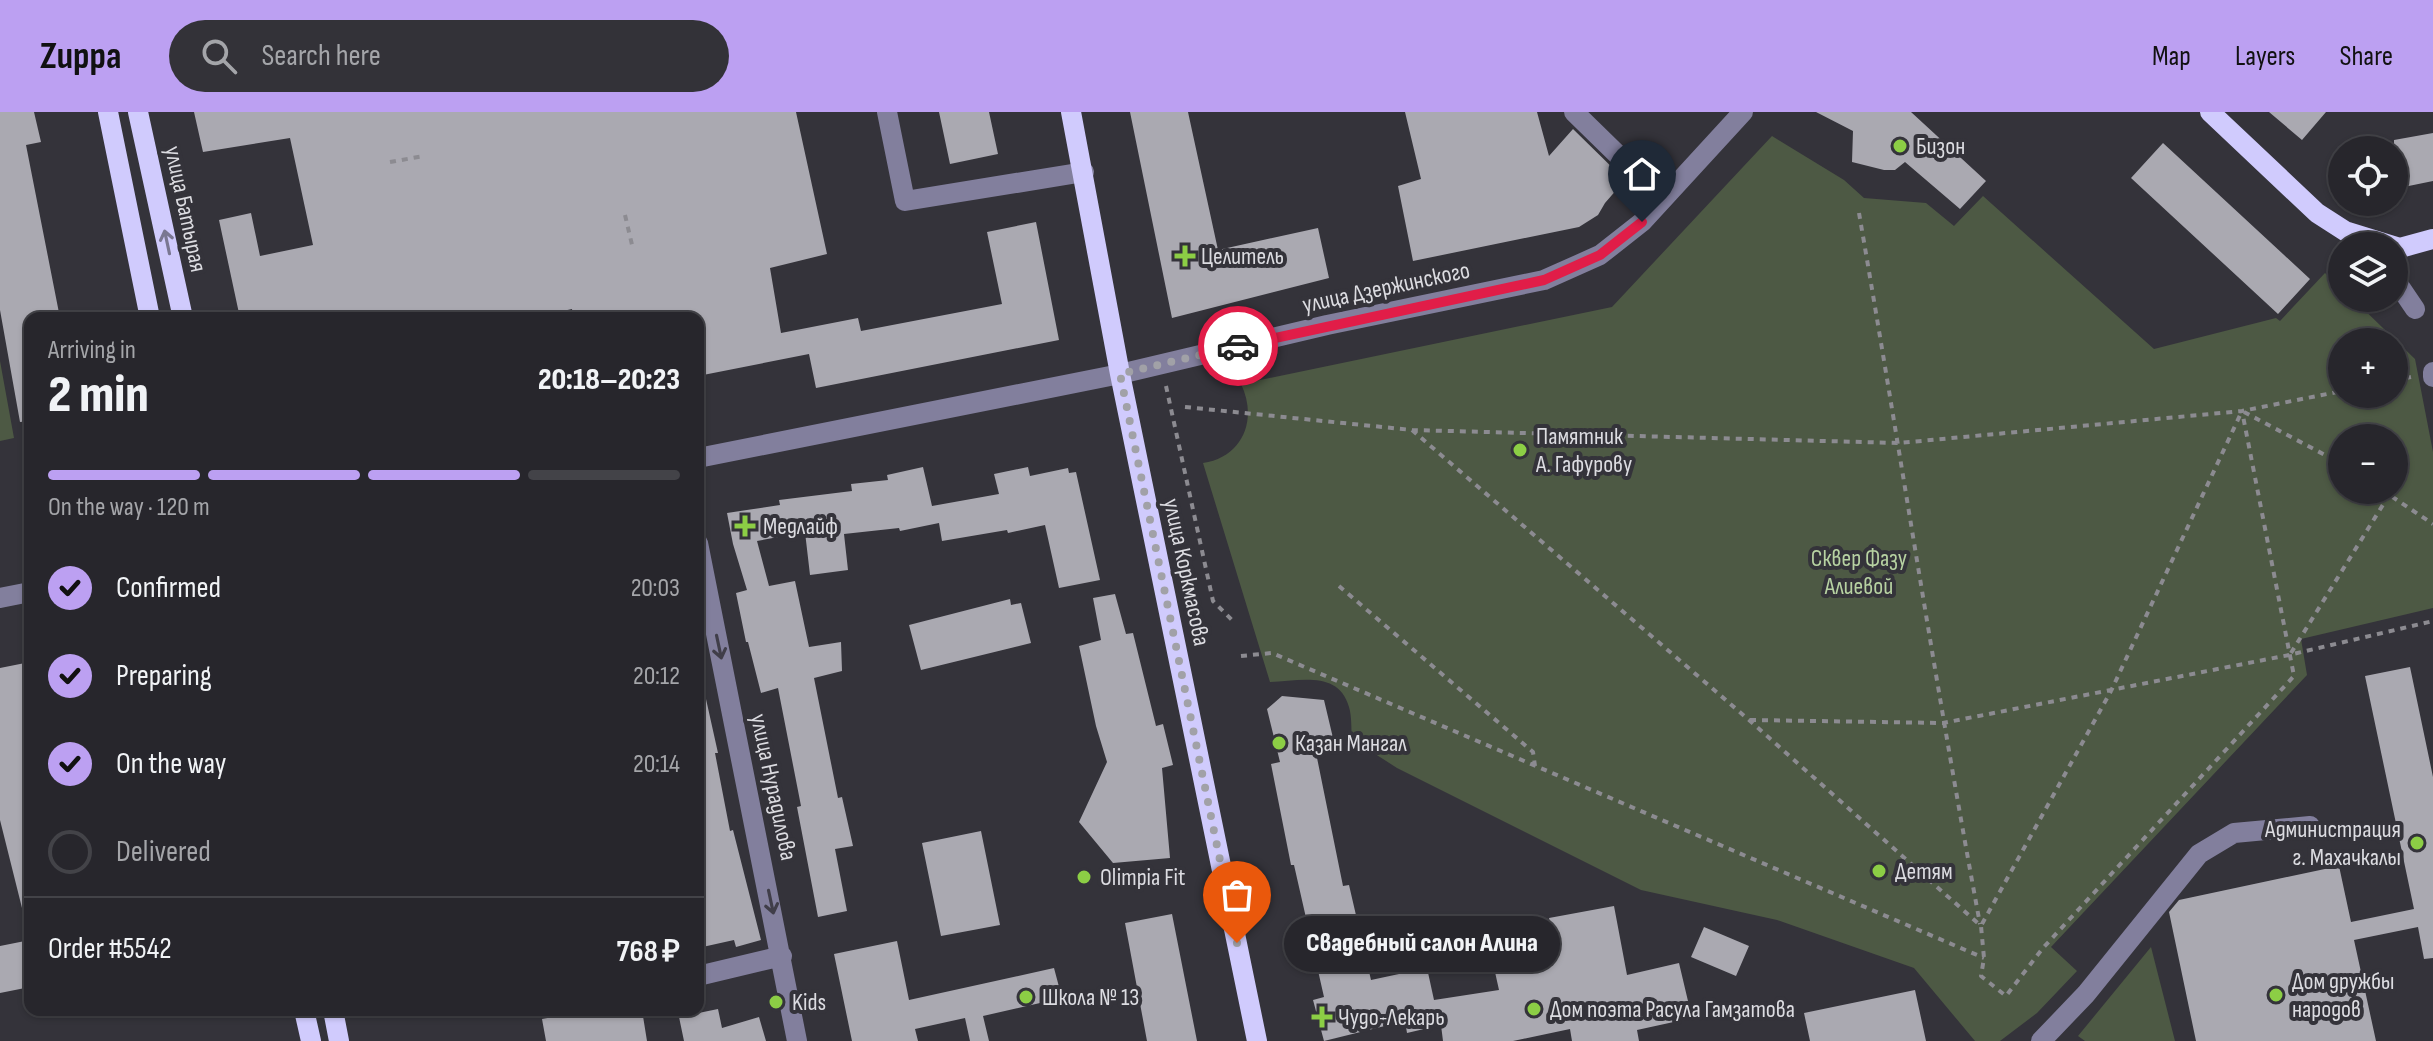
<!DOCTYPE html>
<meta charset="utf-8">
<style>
:root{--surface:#27262c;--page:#333238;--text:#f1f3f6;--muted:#a4a5a9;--line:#434348;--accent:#bca0f2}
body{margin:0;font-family:"Sofia Sans Condensed",sans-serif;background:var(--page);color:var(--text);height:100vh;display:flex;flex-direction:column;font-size:30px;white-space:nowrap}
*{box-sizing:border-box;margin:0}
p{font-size:26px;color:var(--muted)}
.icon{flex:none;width:44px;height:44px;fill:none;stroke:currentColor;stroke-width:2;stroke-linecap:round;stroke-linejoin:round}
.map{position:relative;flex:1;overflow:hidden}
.drawer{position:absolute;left:24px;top:200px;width:680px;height:704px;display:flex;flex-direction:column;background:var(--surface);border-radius:16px;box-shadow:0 2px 6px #0004,0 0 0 2px var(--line)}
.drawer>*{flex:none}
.fabs{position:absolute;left:2328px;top:24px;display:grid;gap:16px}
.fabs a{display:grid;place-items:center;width:80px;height:80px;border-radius:50%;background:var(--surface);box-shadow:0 2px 6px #0004,0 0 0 2px var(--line);font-size:40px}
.pin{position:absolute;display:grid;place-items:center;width:68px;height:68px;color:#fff;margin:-82px -34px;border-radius:50% 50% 50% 0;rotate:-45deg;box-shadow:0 0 8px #0007}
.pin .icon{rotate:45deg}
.courier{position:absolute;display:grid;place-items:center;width:80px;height:80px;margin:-40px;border:6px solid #e11d48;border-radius:50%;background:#fff;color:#222;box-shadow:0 2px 10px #0007}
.bubble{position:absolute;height:56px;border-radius:28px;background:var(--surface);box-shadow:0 2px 6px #0004,0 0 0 2px var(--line);font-size:26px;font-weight:800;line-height:56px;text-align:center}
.head em{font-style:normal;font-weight:800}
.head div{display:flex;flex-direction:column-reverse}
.head{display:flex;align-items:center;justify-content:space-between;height:136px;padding:0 24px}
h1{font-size:52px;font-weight:800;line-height:60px}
.bar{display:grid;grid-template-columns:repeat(4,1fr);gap:12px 8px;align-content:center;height:96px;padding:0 24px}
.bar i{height:10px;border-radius:6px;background:var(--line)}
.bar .selected{background:var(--accent)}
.bar p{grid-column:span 4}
.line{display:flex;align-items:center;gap:20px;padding:0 24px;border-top:2px solid var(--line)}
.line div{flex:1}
ol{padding:0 24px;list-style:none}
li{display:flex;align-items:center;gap:24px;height:88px}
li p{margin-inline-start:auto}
li .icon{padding:8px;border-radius:50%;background:var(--accent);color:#111;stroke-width:4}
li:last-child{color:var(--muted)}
li i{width:44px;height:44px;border:4px solid var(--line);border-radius:50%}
header{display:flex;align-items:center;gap:48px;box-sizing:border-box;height:112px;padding:0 40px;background:var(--accent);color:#111}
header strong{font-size:38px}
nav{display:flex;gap:44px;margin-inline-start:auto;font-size:28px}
.search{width:560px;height:72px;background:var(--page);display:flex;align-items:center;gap:20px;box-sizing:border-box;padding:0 28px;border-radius:44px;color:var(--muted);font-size:30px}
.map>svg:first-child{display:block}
.green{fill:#4d5944;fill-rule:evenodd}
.building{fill:#aaa9b1}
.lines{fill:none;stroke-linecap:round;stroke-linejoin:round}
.path{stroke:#8c8b91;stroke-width:4;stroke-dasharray:6 6;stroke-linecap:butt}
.minor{stroke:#827f9d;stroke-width:20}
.major{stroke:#d0cbfd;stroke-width:20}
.oneway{stroke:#7a7792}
.oneway2{stroke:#403e49}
.done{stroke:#a1a1a7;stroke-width:8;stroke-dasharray:0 14.4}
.route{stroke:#e11d48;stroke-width:10}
.poi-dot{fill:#8cce45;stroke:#34333a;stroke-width:3}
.labels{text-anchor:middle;stroke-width:8;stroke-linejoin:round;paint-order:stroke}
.poi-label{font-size:24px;fill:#dcdce1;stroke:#34333a;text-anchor:start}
.street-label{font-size:24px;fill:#dcdce1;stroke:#34333a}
.park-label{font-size:24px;fill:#b7d2a2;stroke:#34333a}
</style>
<header>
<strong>Zuppa</strong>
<div class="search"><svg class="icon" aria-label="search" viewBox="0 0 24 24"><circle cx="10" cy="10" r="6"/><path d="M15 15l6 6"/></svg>Search here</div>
<nav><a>Map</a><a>Layers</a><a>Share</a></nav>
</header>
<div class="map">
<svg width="2433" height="929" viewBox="0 0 2433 929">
<rect width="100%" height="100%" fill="#34333a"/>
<path class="green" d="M1772 24 1844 68 1864 86 1926 91 1954 114 1983 84 2154 237 2276 206 2280 209 2325 161 2342 177V186H2352L2415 247 2433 340V496L2301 527 2307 563 2051 835 2077 859 2037 901 2000 929H1975L1914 856 1777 808 1641 778 1397 656 1352 627C1351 617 1352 605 1349 595 1339 558 1299 569 1270 570L1203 351C1243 345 1258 307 1241 272L1612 195ZM2394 230V282H2342V230ZM2342 326H2394V378H2342Z
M0 249 14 326 0 329Z
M2151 835 2175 929H2085L2078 924Z"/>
<path class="building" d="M0 0H34L41 30 26 33 60 206H30V309L20 310 0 198Z
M194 0H796L827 142 770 156 781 221 858 206 861 219 1002 192 987 120 1036 110 1059 228 816 276 809 242 698 264V206H573L572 197 531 206H240L219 108 251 101 260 144 313 133 290 26 203 40Z
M939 0H989L998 42 950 52Z
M1130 0H1188L1218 138 1318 116 1329 166 1172 206Z
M1405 0H1537L1549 44 1573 17 1625 68 1605 91 1598 103 1579 115 1413 149 1398 74 1421 67Z
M1816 0H1911L1986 69 1960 97 1905 50 1895 58H1884L1852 50 1853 19Z
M2269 0H2326L2302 28Z
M2433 21V69L2394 77V28Z
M2163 31 2310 167 2278 202 2131 66Z
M923 355 932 394 999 382 994 362 1028 355 1030 364 1068 356 1069 361 1076 360 1100 468 1059 476 1045 413 1008 421 1007 418 942 429 939 411 900 419 899 416 844 422 848 458 810 463 805 420 757 429 769 474 795 469 809 535 841 530 842 559 814 566 838 686 842 685 853 734 835 737 847 799 818 805 797 695 801 694 778 576 761 581 748 530H746L736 481 747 478 733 432 727 401 780 393 779 388 852 379 851 372 888 368 887 363Z
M1115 482 1126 522 1133 521 1156 614 1163 612 1173 653 1162 656 1170 746 1113 751 1079 710 1107 650 1096 614 1079 534 1101 528 1093 486Z
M1010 487 1011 493 1021 491 1031 531 921 558 909 513Z
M30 550V615L24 616 30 641V795L22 796 0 708V556Z
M2410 555 2433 665V846L2424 847 2418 815 2354 828 2376 929H2196L2169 800 2179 788 2339 754 2351 810 2414 797 2365 564Z
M1282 584 1324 588 1333 626 1314 631 1343 774 1349 773 1371 868 1427 856 1434 888 1499 878 1495 860 1557 848 1549 806 1614 794 1627 863 1679 851 1692 906 1637 918 1639 929H1572L1570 917 1513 929H1443L1441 913 1407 921 1405 909 1324 929 1313 888 1324 885 1294 753H1291L1271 652 1280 650 1267 597Z
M706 587 718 641H715L730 719 733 718 761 828 736 835 734 828 698 836V796L705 795 698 764V588Z
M981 719 1000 813 941 824 922 731Z
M1172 802 1197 929H1147L1125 811Z
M1704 815 1749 834 1736 864 1691 845Z
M30 828V875L0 881V834Z
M897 829 909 888 1054 856 1062 886 983 904 989 929H970L965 906 915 917 918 929H852L834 842Z
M1915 878 1926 929H1810L1804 901Z
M718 897 722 916 759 905 766 929H684L679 905Z
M591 898H642L647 929H546L542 907Z"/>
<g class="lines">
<path class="path" d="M390 50 424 44
M1859 101C1900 338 1936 576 1980 812
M625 103 633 137
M2394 268 2411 265
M1166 274 1213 489 1232 508
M1185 295 1412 318 1899 331 2242 299 2342 279
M2244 300 2342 352
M1412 318 1749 608 1981 814 1984 846 1981 864 2006 884 2043 836 2294 564 2242 299
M2382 378 2433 412
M1339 474 1533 640 1535 654
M2291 541 2389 383
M1241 544 1272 541 1984 846
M1750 608 1943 611 2289 543 2433 509
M1982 812 2111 579 2242 299"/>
<path class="minor" d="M887 0 905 89 1084 60
M1574 0 1663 87
M2394 166 2415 197
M2433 260V265
M698 346 1120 262 1327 213 1544 168 1600 143 1642 110 1743 0
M698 431 797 929
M0 486 30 480
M698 864 782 844
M2041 929 2086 882 2199 742 2234 721 2310 714"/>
<path class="major" d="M108 0 150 206
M138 0 183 206
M1071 0 1120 262 1257 929
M2210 0 2317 101 2345 119 2400 136 2433 127
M304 898 311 929
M333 898 339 929"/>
</g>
<defs><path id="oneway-shaft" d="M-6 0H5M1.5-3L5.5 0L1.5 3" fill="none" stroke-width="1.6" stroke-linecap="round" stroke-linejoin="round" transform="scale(2)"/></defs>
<use class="oneway" href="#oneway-shaft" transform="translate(167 130) rotate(-102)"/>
<g class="oneway2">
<use href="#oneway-shaft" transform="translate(719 535) rotate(78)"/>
<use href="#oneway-shaft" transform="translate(771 790) rotate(78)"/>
</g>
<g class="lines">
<path class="done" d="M1237 831 1120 262 1238 234"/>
<path class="route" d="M1238 234 1544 168 1600 143 1642 110"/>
</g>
<g class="poi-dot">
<circle cx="1900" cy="34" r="8"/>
<path d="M1181 132h8v8h8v8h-8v8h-8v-8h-8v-8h8z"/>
<circle cx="1520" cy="338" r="8"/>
<path d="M741 402h8v8h8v8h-8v8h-8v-8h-8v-8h8z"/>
<circle cx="1279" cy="631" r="8"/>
<circle cx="2417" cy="731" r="8"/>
<circle cx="1879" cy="759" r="8"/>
<circle cx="1084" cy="765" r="8"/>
<circle cx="2276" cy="883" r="8"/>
<circle cx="1026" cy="885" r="8"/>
<circle cx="776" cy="890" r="8"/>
<circle cx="1534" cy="897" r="8"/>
<path d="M1318 893h8v8h8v8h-8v8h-8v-8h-8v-8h8z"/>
</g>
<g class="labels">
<g class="poi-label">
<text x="1916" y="42">Бизон</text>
<text x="1201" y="152">Целитель</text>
<text x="1536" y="332">Памятник<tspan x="1536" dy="28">А. Гафурову</tspan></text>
<text x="763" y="422">Медлайф</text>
<text x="1295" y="639">Казан Мангал</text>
<text x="2401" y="725" text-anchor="end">Администрация<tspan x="2401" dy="28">г. Махачкалы</tspan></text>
<text x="1895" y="767">Детям</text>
<text x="1100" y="773">Olimpia Fit</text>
<text x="2292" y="877">Дом дружбы<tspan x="2292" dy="28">народов</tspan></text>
<text x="1042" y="893">Школа № 13</text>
<text x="792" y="898">Kids</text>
<text x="1550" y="905">Дом поэта Расула Гамзатова</text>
<text x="1338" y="913">Чудо-Лекарь</text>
</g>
<g class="street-label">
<text transform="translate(186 97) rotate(78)" y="8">улица Батырая</text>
<text transform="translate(1386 175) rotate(-12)" y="8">улица Дзержинского</text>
<text transform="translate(1187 460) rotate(78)" y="8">улица Коркмасова</text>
<text transform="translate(774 675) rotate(78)" y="8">улица Нурадилова</text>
</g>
<g class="park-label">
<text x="1859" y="454">Сквер Фазу<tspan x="1859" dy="28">Алиевой</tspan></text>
</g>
</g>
</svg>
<div class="fabs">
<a><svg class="icon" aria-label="locate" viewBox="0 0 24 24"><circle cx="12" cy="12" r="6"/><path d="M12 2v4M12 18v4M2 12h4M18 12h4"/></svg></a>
<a><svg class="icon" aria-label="layers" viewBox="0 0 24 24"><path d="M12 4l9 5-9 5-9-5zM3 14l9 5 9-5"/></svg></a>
<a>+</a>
<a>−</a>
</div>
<div class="pin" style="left:1237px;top:831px;background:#ea580c"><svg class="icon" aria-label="bag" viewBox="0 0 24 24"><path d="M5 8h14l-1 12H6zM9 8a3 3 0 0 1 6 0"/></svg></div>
<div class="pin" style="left:1642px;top:110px;background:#1f2937"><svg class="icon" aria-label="home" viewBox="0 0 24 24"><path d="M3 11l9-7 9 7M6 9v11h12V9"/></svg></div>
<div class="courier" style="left:1238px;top:234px"><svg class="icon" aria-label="car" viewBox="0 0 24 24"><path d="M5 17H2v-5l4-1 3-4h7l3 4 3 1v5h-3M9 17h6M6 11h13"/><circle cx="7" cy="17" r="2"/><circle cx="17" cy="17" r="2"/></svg></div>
<div class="bubble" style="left:1284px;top:804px;width:276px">Свадебный салон Алина</div>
<section class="drawer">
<div class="head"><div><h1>2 min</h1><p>Arriving in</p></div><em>20:18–20:23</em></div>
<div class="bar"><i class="selected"></i><i class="selected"></i><i class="selected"></i><i></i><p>On the way · 120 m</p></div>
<ol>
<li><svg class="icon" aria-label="check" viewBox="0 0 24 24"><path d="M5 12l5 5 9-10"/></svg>Confirmed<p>20:03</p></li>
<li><svg class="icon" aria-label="check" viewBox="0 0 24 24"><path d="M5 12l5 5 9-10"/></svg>Preparing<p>20:12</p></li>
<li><svg class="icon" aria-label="check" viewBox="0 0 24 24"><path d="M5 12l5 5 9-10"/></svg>On the way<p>20:14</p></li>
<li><i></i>Delivered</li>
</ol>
<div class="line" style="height:104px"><div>Order #5542</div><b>768 ₽</b></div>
</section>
</div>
